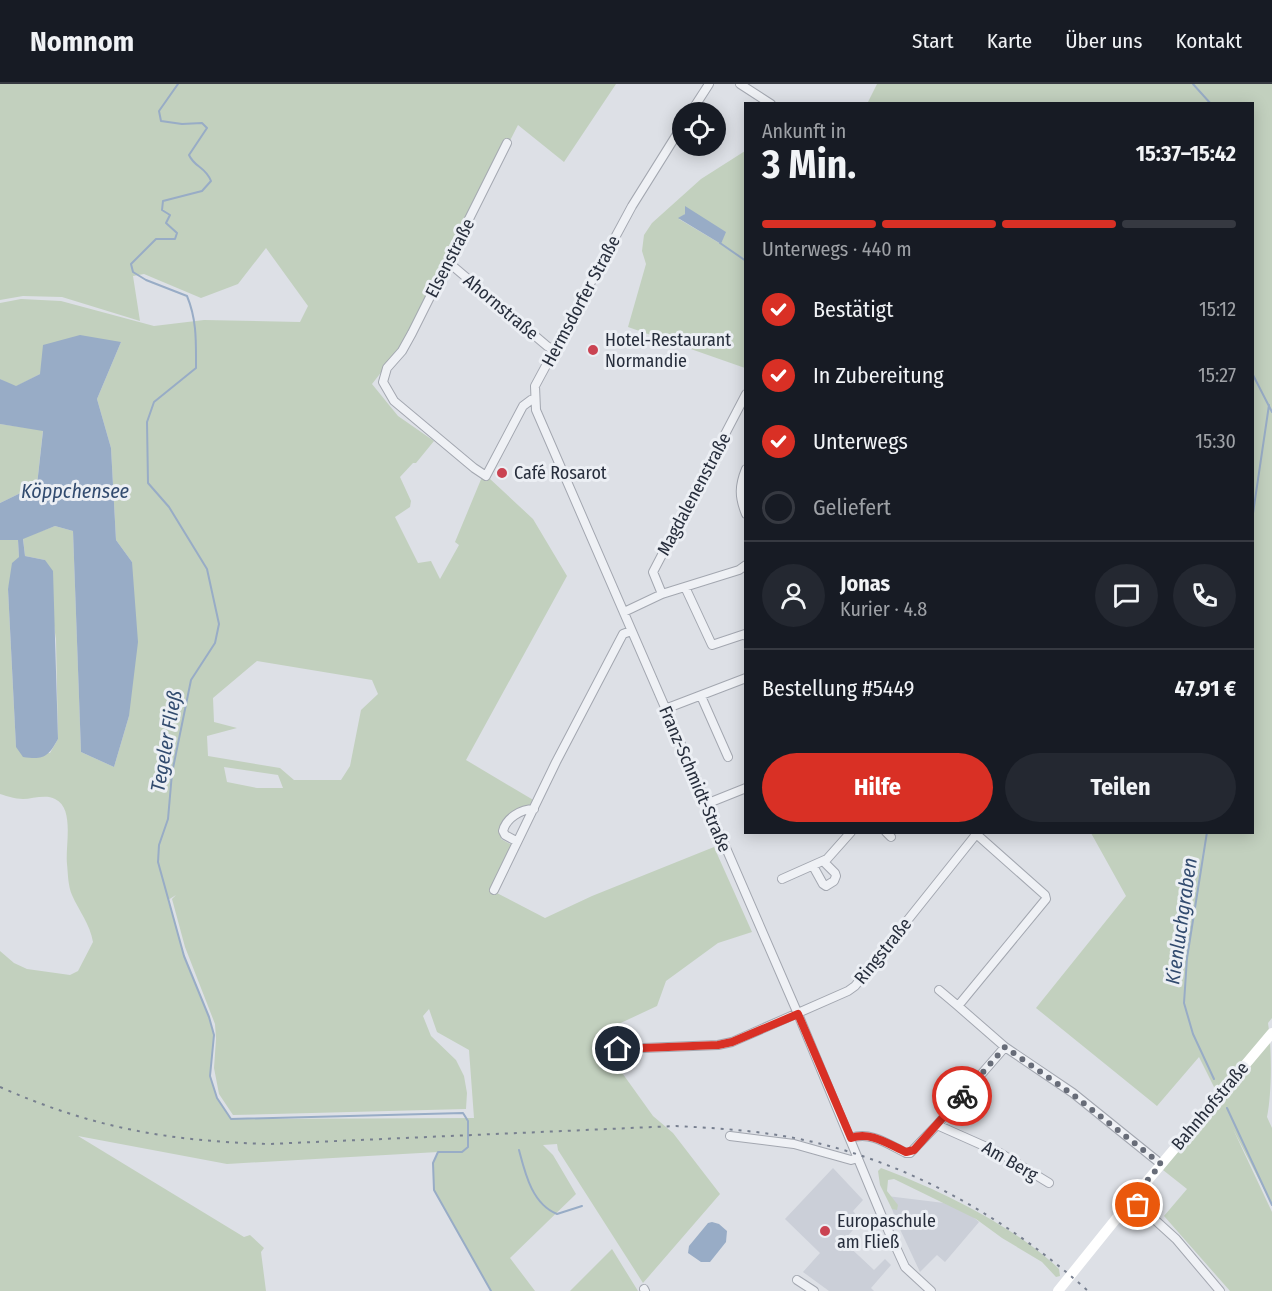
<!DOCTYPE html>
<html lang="de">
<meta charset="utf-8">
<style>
:root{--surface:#171b24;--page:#242831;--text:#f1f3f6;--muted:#9ea1a6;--line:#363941;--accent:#d93025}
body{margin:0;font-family:"Fira Sans Condensed",sans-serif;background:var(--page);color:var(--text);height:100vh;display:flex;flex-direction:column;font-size:22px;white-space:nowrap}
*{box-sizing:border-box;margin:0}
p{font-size:20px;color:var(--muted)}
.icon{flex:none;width:33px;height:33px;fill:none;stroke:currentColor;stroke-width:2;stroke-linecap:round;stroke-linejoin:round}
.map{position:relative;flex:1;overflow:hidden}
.sheet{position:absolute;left:744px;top:18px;width:510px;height:732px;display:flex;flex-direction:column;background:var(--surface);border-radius:0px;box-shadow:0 3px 15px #0003}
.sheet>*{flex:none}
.buttons{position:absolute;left:672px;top:18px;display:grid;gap:12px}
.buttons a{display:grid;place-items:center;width:54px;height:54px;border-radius:50%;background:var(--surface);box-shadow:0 3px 15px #0003;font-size:30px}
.pin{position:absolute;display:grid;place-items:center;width:51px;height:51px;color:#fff;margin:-26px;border:3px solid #fff;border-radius:50%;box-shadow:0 2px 6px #0007}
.courier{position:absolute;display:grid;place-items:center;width:60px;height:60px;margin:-30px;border:4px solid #d93025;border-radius:50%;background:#fff;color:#222;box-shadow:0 2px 8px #0007}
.overview em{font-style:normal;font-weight:700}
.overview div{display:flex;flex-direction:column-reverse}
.overview{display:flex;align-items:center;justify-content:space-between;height:102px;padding:0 18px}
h1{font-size:39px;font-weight:700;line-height:45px}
.bar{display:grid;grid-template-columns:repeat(4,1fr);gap:9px 6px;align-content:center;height:72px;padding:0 18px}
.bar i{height:8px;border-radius:4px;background:var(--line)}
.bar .active{background:var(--accent)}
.bar p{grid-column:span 4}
.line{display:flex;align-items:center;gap:15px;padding:0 18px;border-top:2px solid var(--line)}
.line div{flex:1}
.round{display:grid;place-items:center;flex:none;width:63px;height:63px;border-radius:32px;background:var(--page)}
ol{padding:0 18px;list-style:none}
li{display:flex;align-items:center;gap:18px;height:66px}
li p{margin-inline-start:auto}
li .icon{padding:6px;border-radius:50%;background:var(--accent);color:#fff;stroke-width:4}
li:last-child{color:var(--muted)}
li i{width:33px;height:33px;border:3px solid var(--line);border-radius:50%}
.primary-button{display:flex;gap:12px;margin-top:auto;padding:12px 18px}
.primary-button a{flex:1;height:69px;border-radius:36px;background:var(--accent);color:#fff;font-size:24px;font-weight:700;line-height:69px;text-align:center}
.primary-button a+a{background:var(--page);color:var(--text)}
header{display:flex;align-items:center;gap:36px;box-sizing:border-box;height:84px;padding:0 30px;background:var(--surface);border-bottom:2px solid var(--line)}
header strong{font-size:28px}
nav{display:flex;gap:33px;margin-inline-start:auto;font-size:21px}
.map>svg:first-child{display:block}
.built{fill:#cbcfd8}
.green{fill:#c2d0be;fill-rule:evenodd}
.water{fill:#98acc6}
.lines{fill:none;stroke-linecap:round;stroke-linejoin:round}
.stream{stroke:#98acc6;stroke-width:2}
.street-casing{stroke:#a3a7b0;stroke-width:10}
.street{stroke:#eff1f5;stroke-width:8}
.secondary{stroke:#fff;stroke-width:10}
.rail{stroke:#777f8f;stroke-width:2;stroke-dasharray:3 6;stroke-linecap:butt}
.done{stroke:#676c78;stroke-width:6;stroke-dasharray:0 10.8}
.route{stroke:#d93025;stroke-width:8}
.poi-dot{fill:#ca4352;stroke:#eceff4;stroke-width:2}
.labels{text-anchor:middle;stroke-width:6;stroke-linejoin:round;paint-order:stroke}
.street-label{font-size:18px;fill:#272e3c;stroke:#eceff4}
.poi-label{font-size:18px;fill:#272e3c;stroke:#eceff4;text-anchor:start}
.water-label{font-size:20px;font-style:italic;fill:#324b6f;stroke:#eceff4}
</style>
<header>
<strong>Nomnom</strong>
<nav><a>Start</a><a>Karte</a><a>Über uns</a><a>Kontakt</a></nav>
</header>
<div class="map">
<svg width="1272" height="1207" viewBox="0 0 1272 1207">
<rect width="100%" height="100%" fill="#dde0e6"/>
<path class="built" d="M833 1084 863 1116 853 1127 861 1137 843 1157 874 1186 885 1175 891 1181 871 1204 874 1207H829L803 1188 820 1169 785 1135Z
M887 1112 944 1119 972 1132 979 1138 945 1178 937 1171 920 1188 898 1141Z"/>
<path class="green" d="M0 0H616L564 78 518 41 412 249 372 300 398 332 434 357 416 379H413L400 393 411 417 410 423 395 433 418 479 431 477 440 495 459 461 455 458 482 393 489 394 533 435 567 492 466 676 535 717C525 735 501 718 501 755L512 761 491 806 545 834 592 812 714 763 752 848 718 859 666 897 657 922 595 951 653 1032 673 1049 720 1110 643 1199 558 1066 557 1060 543 1061 553 1071 576 1110 510 1174 535 1207H491L434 1106 433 1079 438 1068 227 1080 78 1052 244 1153 250 1151 264 1164 261 1168 266 1207H0V867L14 879 27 885 70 891 78 887 93 858C90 840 79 827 72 811 68 802 68 790 67 780 65 762 75 724 55 715 46 710 32 715 23 715 15 715 7 712 0 710V456H18L19 473 8 505 16 663 50 669 58 655 56 556 45 476 25 472 23 454 55 442 73 447 81 668 114 683 129 632 132 478 116 456 111 364 97 315 121 258 40 290 15 303 0 295V219L21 215 61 217 154 242 204 236 300 238 308 222 266 164 238 200 201 214 144 190 133 192 140 237 62 213 23 212 0 216ZM257 577 372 596 378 610 361 626 350 682 341 696H294L280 684 208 672 207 652 237 644 214 638 213 614ZM224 683 278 691 283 704H257L227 698ZM176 811 172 815 185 863 215 940 216 955 214 984 219 1010 233 1031 466 1025 467 1009 464 992 456 976 431 952 423 932 429 925 437 948 469 966 474 1034 231 1035 217 1014 210 992 214 951 209 933 184 872 168 816Z
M877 0H1272V934L1268 939C1272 966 1272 1008 1267 1033L1272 1044V1121L1233 1045 1272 1128V1207H1230L1164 1132 1187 1105 1163 1086 1219 1013 1199 973 1157 1022 1036 924 1126 812 1091 749 1252 748V20H867Z
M745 67V284L628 243 646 180 642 167 644 151 652 139 701 95ZM685 130 725 148 721 160 679 135Z
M0 340 43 346 37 401 0 419Z
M881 1084C938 1105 1016 1143 1059 1185L1060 1192 1056 1193 1042 1178 1002 1154 976 1135 894 1095 888 1096 887 1107 898 1121 897 1126 892 1125 880 1101 878 1087Z
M612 1165 638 1207H570Z"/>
<path class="water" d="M685 122 726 148 721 160 678 134 685 130Z
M80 251 121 258 97 315 111 364 116 456 132 478 138 558 129 632 114 683 81 668 73 447 55 442 23 455 25 472 45 476 53 487 58 655C48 673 44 676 23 673L16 663 8 505 12 479 19 473 18 456H0V419L37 401 43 347 0 340V295L16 302 40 290 43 261Z
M712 1138 719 1140 727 1147 726 1158 710 1178H701L688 1169 689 1162 708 1139Z"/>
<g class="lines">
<path class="stream" d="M178 0 159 27 161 37 182 40 202 39 207 44 189 71C195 84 205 82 211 97L202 107 163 117 162 126 170 131 166 139 177 149 175 155H156L131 180 133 188 146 196 187 212C197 236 196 258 196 284L154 318 147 338 148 399 169 423 207 485 219 540 215 559 191 596 172 689 168 735 159 761 158 778 184 872 209 933 214 951 210 992 217 1014 231 1035 463 1029 468 1037V1063L462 1068H438L433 1079 434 1106 491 1207
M1193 0 1211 20
M720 159 746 177
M1252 289 1272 328
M1252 436 1269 321
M1207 748 1187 874 1184 919 1193 950 1214 995
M1227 1024 1272 1121
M519 1066C525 1089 532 1120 557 1130L582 1122"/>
<defs>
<path id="street" d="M740 0 771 20
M691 28 709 0
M682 42 632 122 535 302 536 326 798 930 883 1135 905 1183 931 1207
M507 59 412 249 402 267 387 284 383 298 394 317 474 384 486 392 523 322 531 316 535 315
M448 178 547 262 554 266
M746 385C739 402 739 413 746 430
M685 503 712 561 745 550 746 552
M662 510 653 488 746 310
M624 528 662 510 739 486 746 481
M701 612 728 673
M665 625 746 594
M706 720 746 704
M886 748 891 753
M974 748 1045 811 1046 815 958 922 1005 963 1073 1009 1161 1080
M516 757 505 751 503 747C506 734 521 725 534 725
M813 782 823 800 826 802 834 797 836 792 835 789 823 777
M782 795 827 775 851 748
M494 806 556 678 623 550 631 547
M939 906 958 922
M618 965 718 961 732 958 848 907 855 902 978 748
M937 1041 1000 1069 1049 1099
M730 1052 794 1060 851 1076 858 1074
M851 1054C870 1047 888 1060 906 1069H910L937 1041 1005 963
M1132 1115 1176 1155 1220 1207
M797 1196 814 1207
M644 1205 645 1207"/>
</defs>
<use href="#street" class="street-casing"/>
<use href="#street" class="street"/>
<path class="secondary" d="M1058 1207 1132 1115 1272 949"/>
<path class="rail" d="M0 1003C93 1044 168 1057 269 1060L676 1042C714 1044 751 1046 789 1053 900 1073 1005 1132 1088 1207"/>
</g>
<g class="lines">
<path class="done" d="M962 1012 1005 963 1072 1010 1161 1080 1132 1115 1138 1121"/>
<path class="route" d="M618 965 718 961 732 958 798 930 851 1054C870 1047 888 1060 906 1068L914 1066 962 1012"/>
</g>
<g class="poi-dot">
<circle cx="593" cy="266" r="6"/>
<circle cx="502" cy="389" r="6"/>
<circle cx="825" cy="1147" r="6"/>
</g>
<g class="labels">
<g class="street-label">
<text transform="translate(450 174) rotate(-63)" y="6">Elsenstraße</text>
<text transform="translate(581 217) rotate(-62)" y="6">Hermsdorfer Straße</text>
<text transform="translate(501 223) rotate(40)" y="6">Ahornstraße</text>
<text transform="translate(694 410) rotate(-62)" y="6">Magdalenenstraße</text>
<text transform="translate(695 695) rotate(67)" y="6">Franz-Schmidt-Straße</text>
<text transform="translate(883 867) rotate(-51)" y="6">Ringstraße</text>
<text transform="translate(1210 1022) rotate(-50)" y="6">Bahnhofstraße</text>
<text transform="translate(1010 1077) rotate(30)" y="6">Am Berg</text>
</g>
<g class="poi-label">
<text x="605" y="262">Hotel-Restaurant<tspan x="605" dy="21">Normandie</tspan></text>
<text x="514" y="395">Café Rosarot</text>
<text x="837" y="1143">Europaschule<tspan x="837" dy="21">am Fließ</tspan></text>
</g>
<g class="water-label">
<text x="75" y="414">Köppchensee</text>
<text transform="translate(166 657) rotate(-80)" y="7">Tegeler Fließ</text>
<text transform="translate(1181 837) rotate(-82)" y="7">Kienluchgraben</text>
</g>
</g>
</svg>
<div class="buttons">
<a><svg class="icon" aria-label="locate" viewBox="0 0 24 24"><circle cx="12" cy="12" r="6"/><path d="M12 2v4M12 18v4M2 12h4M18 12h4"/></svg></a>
</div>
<div class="pin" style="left:1138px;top:1121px;background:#ea580c"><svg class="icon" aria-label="bag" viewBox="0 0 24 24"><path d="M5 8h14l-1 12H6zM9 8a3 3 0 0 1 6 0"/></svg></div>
<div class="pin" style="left:618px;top:965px;background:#1f2937"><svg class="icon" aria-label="home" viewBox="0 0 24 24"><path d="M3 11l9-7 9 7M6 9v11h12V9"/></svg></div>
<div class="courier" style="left:962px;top:1012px"><svg class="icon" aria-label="bike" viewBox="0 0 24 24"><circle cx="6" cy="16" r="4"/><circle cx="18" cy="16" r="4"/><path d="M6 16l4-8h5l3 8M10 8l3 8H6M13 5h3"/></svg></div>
<section class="sheet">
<div class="overview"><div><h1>3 Min.</h1><p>Ankunft in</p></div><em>15:37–15:42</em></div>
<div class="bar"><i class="active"></i><i class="active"></i><i class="active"></i><i></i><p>Unterwegs · 440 m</p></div>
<ol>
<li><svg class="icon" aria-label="check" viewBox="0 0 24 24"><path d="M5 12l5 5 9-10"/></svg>Bestätigt<p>15:12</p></li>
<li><svg class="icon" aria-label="check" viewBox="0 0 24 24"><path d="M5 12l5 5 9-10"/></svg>In Zubereitung<p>15:27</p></li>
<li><svg class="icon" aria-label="check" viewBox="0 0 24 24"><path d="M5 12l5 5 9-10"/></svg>Unterwegs<p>15:30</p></li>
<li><i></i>Geliefert</li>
</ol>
<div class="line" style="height:108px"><a class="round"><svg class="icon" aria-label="person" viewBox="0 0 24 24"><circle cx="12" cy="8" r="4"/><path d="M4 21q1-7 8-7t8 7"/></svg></a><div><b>Jonas</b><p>Kurier · 4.8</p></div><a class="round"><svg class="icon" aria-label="chat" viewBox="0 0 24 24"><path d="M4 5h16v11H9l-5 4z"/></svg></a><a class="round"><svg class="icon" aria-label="phone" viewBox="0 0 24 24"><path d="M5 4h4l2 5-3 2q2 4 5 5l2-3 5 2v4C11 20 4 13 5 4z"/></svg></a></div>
<div class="line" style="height:78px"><div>Bestellung #5449</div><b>47.91 €</b></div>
<div class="primary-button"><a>Hilfe</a><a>Teilen</a></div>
</section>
</div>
